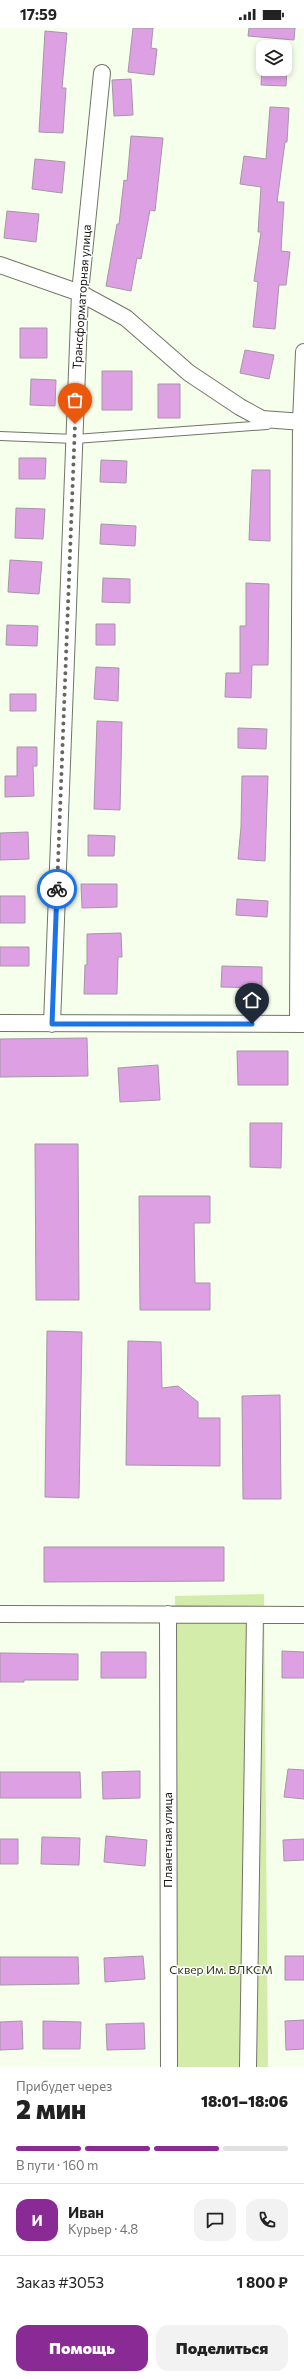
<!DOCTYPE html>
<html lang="ru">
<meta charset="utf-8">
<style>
:root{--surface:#fff;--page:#f2f2f2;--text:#222;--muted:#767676;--line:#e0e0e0;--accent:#8a2b95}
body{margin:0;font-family:Commissioner,sans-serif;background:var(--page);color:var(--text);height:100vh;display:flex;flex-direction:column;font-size:15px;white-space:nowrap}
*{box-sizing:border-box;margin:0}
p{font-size:13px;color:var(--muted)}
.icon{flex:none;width:22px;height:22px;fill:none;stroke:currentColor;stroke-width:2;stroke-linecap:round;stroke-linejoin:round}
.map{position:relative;height:2039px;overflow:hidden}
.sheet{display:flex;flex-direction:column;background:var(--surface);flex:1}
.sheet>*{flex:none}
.controls{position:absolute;left:256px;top:12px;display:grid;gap:8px}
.controls a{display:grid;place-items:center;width:36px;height:36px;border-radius:8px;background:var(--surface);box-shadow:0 2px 6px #0003;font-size:20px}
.pin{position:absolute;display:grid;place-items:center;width:34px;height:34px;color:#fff;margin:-41px -17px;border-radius:50% 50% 50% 0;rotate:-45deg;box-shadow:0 0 4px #0007}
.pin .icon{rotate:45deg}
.courier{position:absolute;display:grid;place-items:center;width:40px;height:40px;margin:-20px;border:3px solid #1a73e8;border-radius:50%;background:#fff;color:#222;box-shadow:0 1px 5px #0007}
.overview em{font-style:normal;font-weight:800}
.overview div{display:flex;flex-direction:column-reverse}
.overview{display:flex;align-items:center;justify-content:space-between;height:68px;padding:0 16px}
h1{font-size:26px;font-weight:800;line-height:30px}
.bar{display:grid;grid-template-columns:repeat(4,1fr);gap:6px 4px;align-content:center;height:48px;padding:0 16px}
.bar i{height:5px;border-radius:3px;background:var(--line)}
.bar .current{background:var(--accent)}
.bar p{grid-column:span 4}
.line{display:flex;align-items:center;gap:10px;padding:0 16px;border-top:1px solid var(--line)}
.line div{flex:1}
.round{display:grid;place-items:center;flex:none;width:42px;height:42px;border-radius:12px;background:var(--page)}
.action{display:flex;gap:8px;margin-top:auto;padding:8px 16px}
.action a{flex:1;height:46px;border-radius:12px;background:var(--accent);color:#fff;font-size:16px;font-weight:800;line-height:46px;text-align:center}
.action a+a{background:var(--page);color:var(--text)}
.status{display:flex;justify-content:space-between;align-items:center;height:28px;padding:0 20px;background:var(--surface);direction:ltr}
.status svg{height:11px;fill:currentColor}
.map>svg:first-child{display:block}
.green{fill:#d3eca9}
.building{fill:#dda1e3;stroke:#a497a5}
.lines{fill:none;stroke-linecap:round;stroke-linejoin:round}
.service-casing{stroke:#707666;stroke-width:10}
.minor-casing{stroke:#707666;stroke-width:18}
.service{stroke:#fff;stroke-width:8}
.minor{stroke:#fff;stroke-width:16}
.done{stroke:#63675d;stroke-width:4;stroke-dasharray:0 7.2}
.route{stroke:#1a73e8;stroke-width:5}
.labels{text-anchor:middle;stroke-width:3;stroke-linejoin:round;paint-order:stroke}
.street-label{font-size:12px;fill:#141610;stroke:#fff}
.park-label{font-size:12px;fill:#2d3816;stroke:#fff}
</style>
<div class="status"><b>17:59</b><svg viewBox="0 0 49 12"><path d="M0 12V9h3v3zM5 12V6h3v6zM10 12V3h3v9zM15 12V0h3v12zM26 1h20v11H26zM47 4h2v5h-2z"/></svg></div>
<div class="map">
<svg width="304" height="2039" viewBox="0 0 304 2039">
<rect width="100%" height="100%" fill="#f6feec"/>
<path class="green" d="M264 1566 268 2039H175V1568Z"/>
<path class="building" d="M133 0H153L151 20 157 21 154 47 128 44Z
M249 0H295L294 12 248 8Z
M45 3 67 5 62 60H66L63 105 39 104Z
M262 41H287L286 58 261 57Z
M131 51 133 87 114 88 112 52Z
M270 79 289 80 287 114H285L277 174H284L281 223 290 224 286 257H279L275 301 253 299 258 254 254 253 261 204H258L261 159 240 156 244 128 266 131Z
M131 108 163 110 155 183 150 182 141 231 137 230 131 263 106 258 117 196H119L124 152 127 153Z
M35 131 65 134 62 165 32 161Z
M7 183 39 186 36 214 4 210Z
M20 300H47V330H20Z
M245 322 274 327 269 351 240 345Z
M102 343H132V382H102Z
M31 351 56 352 55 378 30 377Z
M158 356H180V390H158Z
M19 430H46L45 451H19Z
M101 432 127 433 126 455 100 454Z
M252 442H270V513L249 512Z
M16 480 45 481 43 511 15 510Z
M101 496 136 498 135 518 100 516Z
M10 532 42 534 39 566 8 564Z
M103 550 130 551V575L102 574Z
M246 555 269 556 268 637H252L251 670 225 669 226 645H240V598H246Z
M96 596H115V617H96Z
M7 597 38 598 37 618 6 617Z
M96 639 119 640 118 673 94 671Z
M10 666H36V683H10Z
M97 693 122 694 120 782 94 781Z
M238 700 267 701 266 721 238 720Z
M17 719H37V738H33L34 768 5 769V748H17Z
M242 748H268L265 833 238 831 241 799Z
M28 804 29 831 0 832V805Z
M88 807 115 808 114 828H88Z
M81 856H117V879L82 880Z
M0 868H25V895H0Z
M237 871 268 873 267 889 236 887Z
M121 905 122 929H118L117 966H84L85 937H87V906Z
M0 919H29V938H0Z
M222 938 262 939V960L221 959Z
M87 1010 88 1048 0 1049V1011Z
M237 1023H288V1057H238Z
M158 1037 160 1072 120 1074 118 1040Z
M250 1095H282L281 1140 250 1139Z
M35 1116H78L79 1272H36Z
M139 1168H210V1195H194L195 1255H210V1282H140Z
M47 1303 82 1304 79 1470 45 1469Z
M128 1313 161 1314 162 1360 178 1358 198 1374V1390H220V1438L126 1437Z
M280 1367 281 1471H243L242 1368Z
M44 1519H224V1553L44 1554Z
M282 1623 304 1624V1650H282Z
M101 1624H146V1650H101Z
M0 1625 78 1626V1652H24V1654H0Z
M288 1741 304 1742V1771L284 1769Z
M140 1743V1770L103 1771 102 1744Z
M0 1744H80L81 1770H0Z
M106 1808 147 1812 145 1838 104 1834Z
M42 1809 80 1810 79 1837 41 1836Z
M0 1811H18V1836H0Z
M304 1811V1832L284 1833 283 1812Z
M143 1928 145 1951 105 1954 104 1930Z
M285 1928H304V1952H285Z
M0 1929H78L79 1956 0 1957Z
M304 1992V2021L286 2022 285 1993Z
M22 1993 23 2021 0 2022V1994Z
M43 1993 81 1994 80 2021H43Z
M144 1995 145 2021 107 2022 106 1996Z"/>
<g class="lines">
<defs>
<path id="service" d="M0 408 75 411 267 397"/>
<path id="minor" d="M0 237 80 265 126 290 189 345 240 379 262 391 304 394
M0 995 304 996
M52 996 80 265 102 45
M298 996 301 394 304 324
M0 1586 304 1587
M168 1586 169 2039
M248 2039 255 1587"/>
</defs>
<use href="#service" class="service-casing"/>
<use href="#minor" class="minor-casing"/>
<use href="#service" class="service"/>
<use href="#minor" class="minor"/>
</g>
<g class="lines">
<path class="done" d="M57 861 75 396"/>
<path class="route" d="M57 861 52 996H252"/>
</g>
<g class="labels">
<g class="street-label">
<text transform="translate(82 269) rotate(-86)" y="4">Трансформаторная улица</text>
<text transform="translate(168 1812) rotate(-90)" y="4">Планетная улица</text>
</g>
<g class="park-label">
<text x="221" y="1946">Сквер Им. ВЛКСМ</text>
</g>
</g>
</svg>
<div class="controls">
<a><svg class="icon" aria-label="layers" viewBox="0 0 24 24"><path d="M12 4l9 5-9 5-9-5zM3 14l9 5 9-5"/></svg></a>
</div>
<div class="pin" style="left:75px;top:396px;background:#ea580c"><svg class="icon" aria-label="bag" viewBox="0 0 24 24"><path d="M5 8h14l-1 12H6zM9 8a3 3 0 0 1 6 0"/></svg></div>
<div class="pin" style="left:252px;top:996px;background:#1f2937"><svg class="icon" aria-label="home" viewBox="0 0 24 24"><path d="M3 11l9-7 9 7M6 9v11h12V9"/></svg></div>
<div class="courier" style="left:57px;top:861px"><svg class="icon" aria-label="bike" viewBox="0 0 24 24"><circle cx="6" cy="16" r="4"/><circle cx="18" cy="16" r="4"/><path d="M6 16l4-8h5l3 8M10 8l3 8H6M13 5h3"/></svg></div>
</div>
<section class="sheet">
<div class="overview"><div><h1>2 мин</h1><p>Прибудет через</p></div><em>18:01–18:06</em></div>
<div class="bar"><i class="current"></i><i class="current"></i><i class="current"></i><i></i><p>В пути · 160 m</p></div>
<div class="line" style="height:72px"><b class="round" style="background:var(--accent);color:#fff">И</b><div><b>Иван</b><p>Курьер · 4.8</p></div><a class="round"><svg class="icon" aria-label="chat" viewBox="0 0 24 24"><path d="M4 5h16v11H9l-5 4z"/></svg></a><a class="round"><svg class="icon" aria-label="phone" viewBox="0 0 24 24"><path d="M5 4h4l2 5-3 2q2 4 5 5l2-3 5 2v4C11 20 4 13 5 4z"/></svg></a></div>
<div class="line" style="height:52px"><div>Заказ #3053</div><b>1 800 ₽</b></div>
<div class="action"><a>Помощь</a><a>Поделиться</a></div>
</section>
